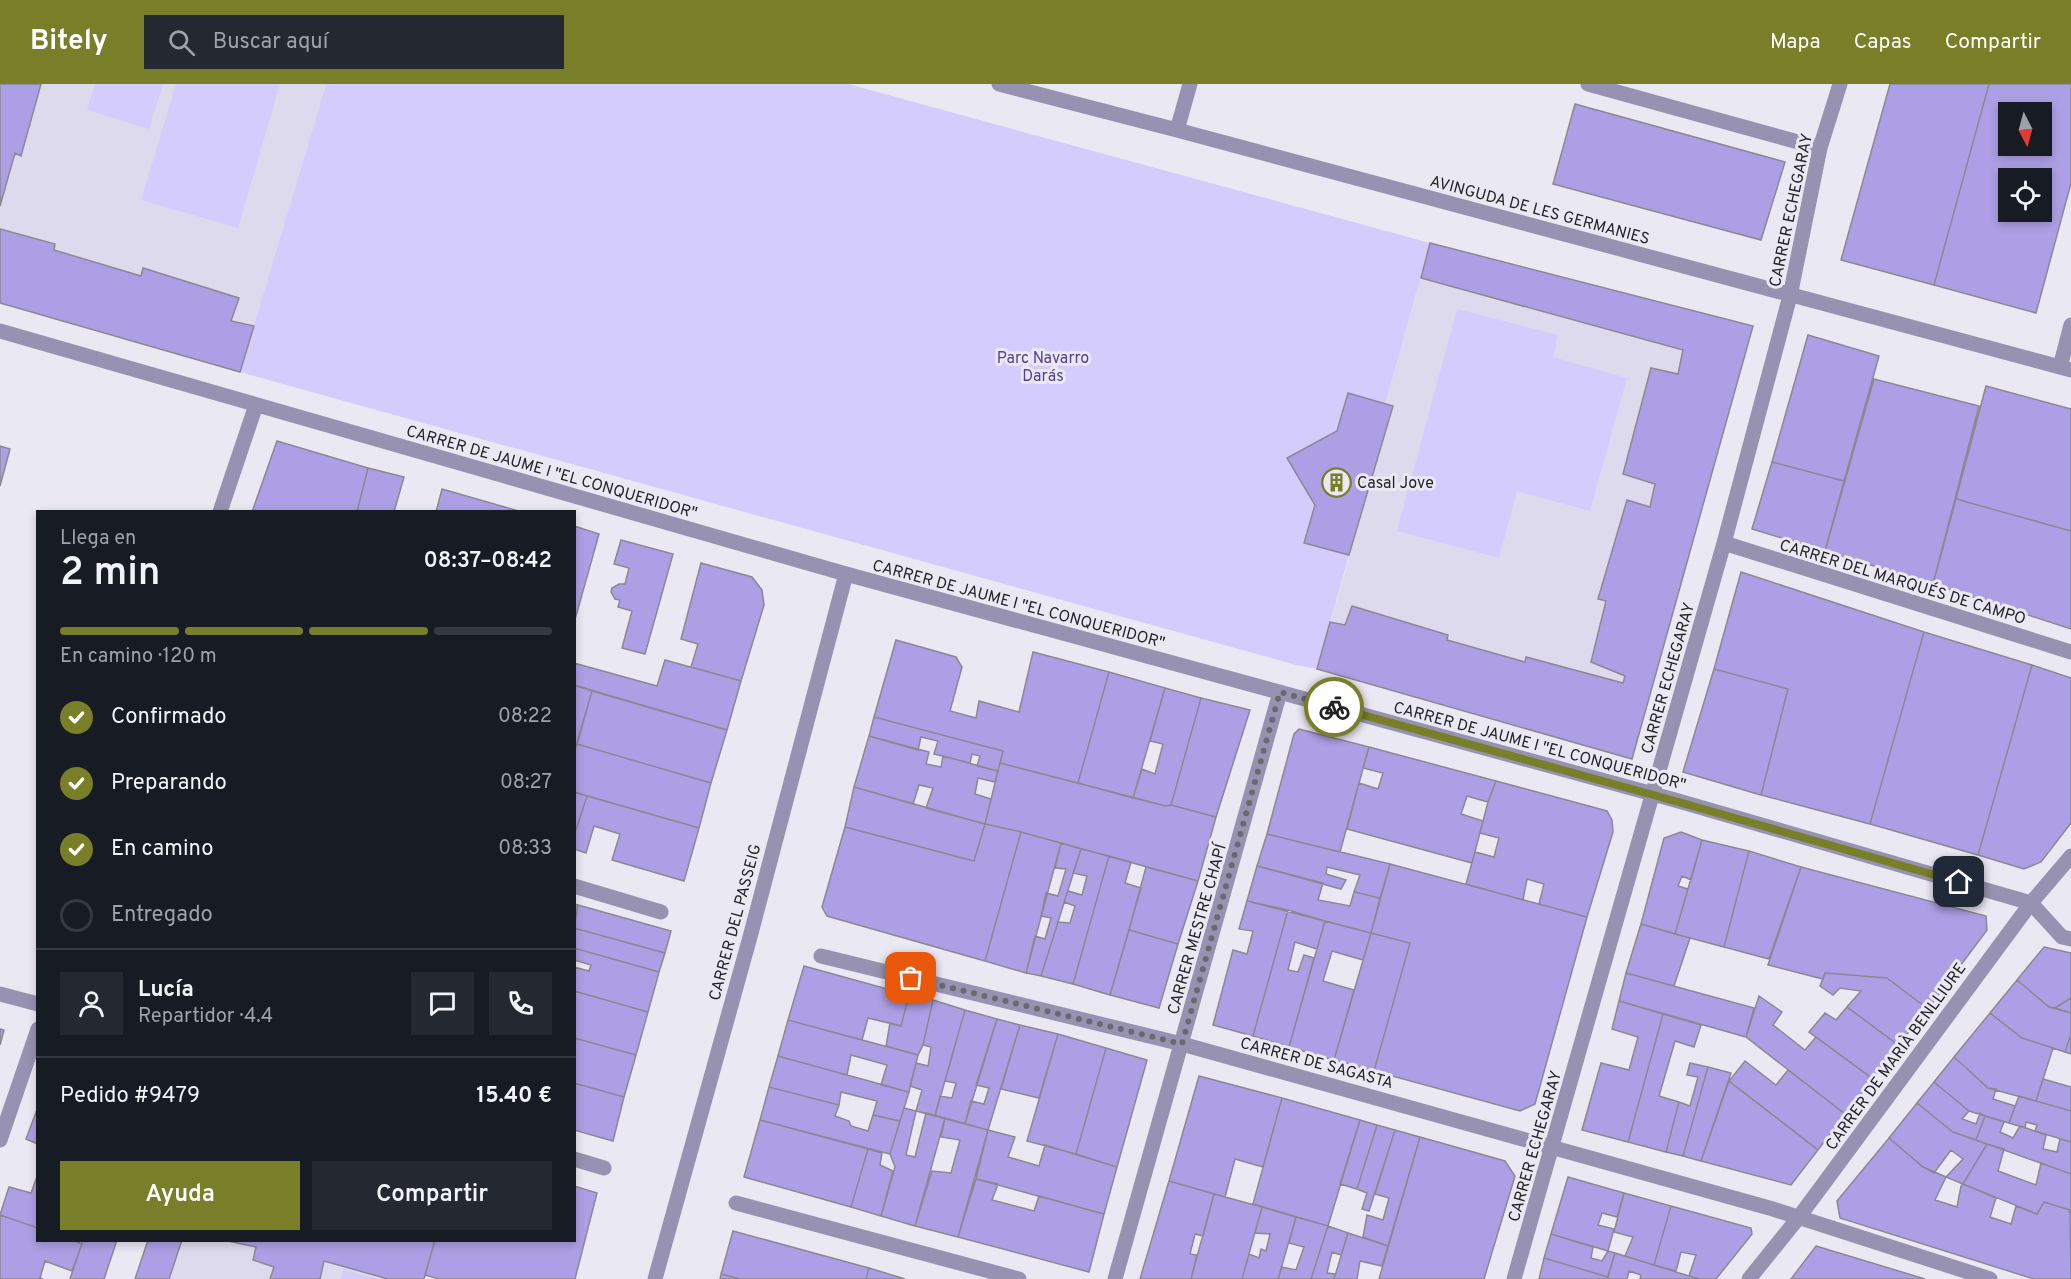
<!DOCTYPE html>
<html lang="es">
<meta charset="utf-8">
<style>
:root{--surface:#171b24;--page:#242831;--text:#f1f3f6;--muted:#9ea1a6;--line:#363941;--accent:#797e28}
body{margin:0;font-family:Overpass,sans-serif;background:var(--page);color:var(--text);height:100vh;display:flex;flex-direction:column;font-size:22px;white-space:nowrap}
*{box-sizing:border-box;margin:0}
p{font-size:20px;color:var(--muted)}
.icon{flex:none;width:33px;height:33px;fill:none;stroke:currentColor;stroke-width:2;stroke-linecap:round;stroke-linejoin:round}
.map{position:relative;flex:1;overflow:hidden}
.drawer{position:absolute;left:36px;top:426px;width:540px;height:732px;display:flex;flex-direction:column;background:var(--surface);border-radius:0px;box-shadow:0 3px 9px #0003}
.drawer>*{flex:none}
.needle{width:39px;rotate:174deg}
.controls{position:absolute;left:1998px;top:18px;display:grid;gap:12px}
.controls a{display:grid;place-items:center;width:54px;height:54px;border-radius:0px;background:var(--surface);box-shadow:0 3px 9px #0003;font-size:30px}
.pin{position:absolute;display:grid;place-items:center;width:51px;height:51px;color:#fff;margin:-26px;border-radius:12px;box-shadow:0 3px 9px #0006}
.courier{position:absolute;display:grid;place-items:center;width:60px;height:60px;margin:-30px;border:4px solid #797e28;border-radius:50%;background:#fff;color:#222;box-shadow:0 2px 8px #0007}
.summary em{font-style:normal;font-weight:600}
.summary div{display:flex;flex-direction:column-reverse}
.summary{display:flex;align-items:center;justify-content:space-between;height:102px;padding:0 24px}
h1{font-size:39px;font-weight:600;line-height:45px}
.bar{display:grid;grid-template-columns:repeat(4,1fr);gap:9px 6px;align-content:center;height:72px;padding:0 24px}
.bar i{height:8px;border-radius:4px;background:var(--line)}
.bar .current{background:var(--accent)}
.bar p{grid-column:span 4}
.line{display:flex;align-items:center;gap:15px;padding:0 24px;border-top:2px solid var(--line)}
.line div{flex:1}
.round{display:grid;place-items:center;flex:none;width:63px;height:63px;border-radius:0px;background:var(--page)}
ol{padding:0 24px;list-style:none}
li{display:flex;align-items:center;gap:18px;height:66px}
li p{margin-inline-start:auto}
li .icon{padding:6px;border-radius:50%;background:var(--accent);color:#fff;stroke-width:4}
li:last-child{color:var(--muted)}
li i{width:33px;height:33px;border:3px solid var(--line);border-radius:50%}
.action{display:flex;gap:12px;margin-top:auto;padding:12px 24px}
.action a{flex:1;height:69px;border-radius:0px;background:var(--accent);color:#fff;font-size:24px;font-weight:600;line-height:69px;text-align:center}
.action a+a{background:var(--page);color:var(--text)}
header{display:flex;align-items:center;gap:36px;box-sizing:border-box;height:84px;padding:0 30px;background:var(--accent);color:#fff}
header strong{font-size:28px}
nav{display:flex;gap:33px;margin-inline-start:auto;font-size:21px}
.search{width:420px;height:54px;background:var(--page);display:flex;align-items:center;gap:15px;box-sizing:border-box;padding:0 21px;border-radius:0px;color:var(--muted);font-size:22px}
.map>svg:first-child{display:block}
.built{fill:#dddaed}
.green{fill:#d4ccfc}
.building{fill:#ad9fe5;stroke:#8a8993;stroke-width:1.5;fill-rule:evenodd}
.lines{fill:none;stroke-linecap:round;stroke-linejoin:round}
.pedestrian{stroke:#9792b1;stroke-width:15}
.minor{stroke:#9792b1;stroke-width:15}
.done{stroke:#6a696f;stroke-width:6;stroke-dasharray:0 10.8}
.route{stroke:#797e28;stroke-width:8}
.labels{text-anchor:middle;stroke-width:6;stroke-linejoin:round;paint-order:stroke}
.street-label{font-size:16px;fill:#252428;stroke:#eae8f3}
.park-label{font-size:16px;fill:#574194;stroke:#eae8f3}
.poi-label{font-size:16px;fill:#252428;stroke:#eae8f3;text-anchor:start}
</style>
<header>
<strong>Bitely</strong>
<div class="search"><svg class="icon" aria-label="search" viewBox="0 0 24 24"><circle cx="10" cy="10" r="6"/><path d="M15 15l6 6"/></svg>Buscar aquí</div>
<nav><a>Mapa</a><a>Capas</a><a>Compartir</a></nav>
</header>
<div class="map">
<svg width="2071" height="1195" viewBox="0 0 2071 1195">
<rect width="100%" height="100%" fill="#eae8f3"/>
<path class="built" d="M0 0H326L240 288 0 219Z
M1430 159 1753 242 1632 675 1317 585 1393 323 1385 321Z
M182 1157H435L424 1195H169Z"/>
<path class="green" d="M95 0H163L149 45 87 26Z
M176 0H280L238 144 141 116Z
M326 0H848L1430 159 1385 321 1288 374 1315 421 1304 459 1349 471 1317 585 1296 581 240 288Z
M1457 225 1558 251 1553 273 1627 294 1590 427 1517 407 1499 474 1397 447Z
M343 1185 377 1195H341Z"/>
<path class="building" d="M0 0H41L21 72 15 69 0 122Z
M1890 0H1989L1934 201 1841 176Z
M1989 0H2071V99L2036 229 1934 201ZM2008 28H2042V62H2008ZM2008 94H2042V128H2008Z
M1575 20 1785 78 1761 156 1553 100Z
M0 145 55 160 54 166 141 192 143 184 239 214 231 237 254 242 240 288 0 219Z
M1430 159 1753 242 1632 675 1317 585 1330 538 1345 541 1352 522 1448 551 1447 556 1525 578 1526 573 1623 599 1625 592 1591 578 1606 517 1598 515 1627 416 1650 423 1655 400 1623 390 1651 284 1678 290 1683 266 1421 194Z
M1808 251 1879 272 1844 397 1772 378Z
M1874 295 1979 322 1933 500 1825 467Z
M1986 302 2071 325V447L1956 415Z
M1348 309 1393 322 1349 471 1304 459 1315 421 1287 374 1337 347Z
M277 357 368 384 357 428H252Z
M0 362 10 365 0 402Z
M1772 378 1844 397 1825 467 1752 445Z
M368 384 404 393 394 428H357Z
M442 405 522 428H436Z
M1956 415 2071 447V545L1933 500Z
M574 442 599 450 574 539Z
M621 456 673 470 645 570 622 564 632 527 618 523 620 516 615 515 611 508 612 504 619 500H625L629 484 614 480Z
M701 479 752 493 762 506 764 521 741 597 691 583 698 560 681 555Z
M1741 488 1924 548 1870 740 1761 711 1788 605 1714 585Z
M1924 548 2032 581 1978 771 1870 740Z
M896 556 956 573 962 583 950 627 976 634 979 617 1019 628 1033 568 1109 588 1078 699 1000 679 1003 667 874 633Z
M665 576 741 597 727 646 574 601V579L657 602Z
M2032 581 2071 594V739L2041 778 2024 785 1978 771Z
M1714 585 1788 605 1761 711 1683 688Z
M1109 588 1165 604 1133 714 1078 699Z
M574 601 592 607 574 669Z
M1165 604 1201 614 1171 721 1166 722 1133 714 1142 685 1155 690 1163 660 1150 657Z
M592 607 727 646 711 699 577 660Z
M1201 614 1250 626 1216 733 1171 721Z
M874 633 1003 667 998 687 977 682 980 672 972 670 970 679 934 670 938 657 921 653 918 666 869 652Z
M1299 645 1369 663 1340 768 1267 750 1294 650Z
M869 652 929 668 926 680 941 683 943 672 998 687 995 698 978 694 975 710 991 715 985 740 926 724 933 704 919 701 913 720 854 703Z
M577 660 711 699 699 744 574 708V669Z
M1369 663 1496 697 1488 718 1467 712 1461 730 1483 737 1472 779 1347 745 1359 699 1378 705 1383 689 1363 684Z
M1000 679 1166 722 1171 721 1216 733 1198 797 1021 748 985 740Z
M1496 697 1607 727 1612 736 1613 748 1587 833 1539 820 1544 800 1527 795 1523 816 1466 800 1475 768 1494 773 1499 754 1480 749 1488 718Z
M854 703 985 740 974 777 845 743Z
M574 708 587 712 574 752Z
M587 712 699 744 684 797 612 776 620 750 594 742 586 769 574 765V752Z
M985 740 1021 748 985 877 827 832 822 823 845 743 974 777Z
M1021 748 1061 759 1026 889 985 877Z
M1681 748 1702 756 1691 796 1682 792 1678 802 1688 805 1675 850 1641 840 1664 754Z
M1267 750 1390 780 1380 814 1354 808 1360 791 1327 783 1326 790 1346 796 1341 805 1257 782Z
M1702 756 1749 767 1724 863 1675 850Z
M1061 759 1081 765 1041 892 1026 889 1035 852 1045 855 1051 834 1041 832 1046 809 1058 812 1066 785 1055 784Z
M1081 765 1109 772 1073 900 1041 892 1058 838 1070 839 1075 822 1064 818 1068 807 1082 811 1087 792 1073 789Z
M1749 767 1801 783 1769 875 1724 863Z
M1109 772 1131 778 1125 799 1141 804 1110 911 1073 900Z
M1390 780 1587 833 1535 1020 1520 1027 1374 987 1410 859 1371 849Z
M1257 782 1323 799 1318 816 1350 822 1354 808 1380 814 1371 849 1247 817Z
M1146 783 1198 797 1178 860 1129 846Z
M1801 783 1986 832 1987 846 1928 925 1887 894 1825 889 1823 895 1768 881Z
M1247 817 1288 826 1253 952 1213 941 1233 866 1247 870 1253 847 1239 845Z
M574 820 578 821 574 839Z
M578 821 671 847 665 869 574 844Z
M1288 826 1325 837 1317 865 1295 858 1288 886 1298 888 1304 871 1314 874 1289 963 1253 952Z
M1325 837 1371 849 1363 876 1332 867 1323 897 1354 906 1334 976 1289 963Z
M1641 840 1690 854 1674 902 1626 889Z
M574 844 665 869 659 888 574 864Z
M1129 846 1178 860 1159 924 1110 911Z
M1371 849 1410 859 1374 987 1334 976Z
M2044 863 2071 869V914L2055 924 2049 923 2017 896Z
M574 864 659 888 648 928 574 907V883L589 887 591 881 574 876Z
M804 882 909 911 901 942 868 934 862 956 788 936Z
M1626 889 1754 924 1746 953 1619 917Z
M1825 889 1887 894 1928 925 1898 961 1847 923 1861 907 1840 904 1833 911 1820 902Z
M2017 896 2049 923 2071 929V950L2065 968 2022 954 1990 929Z
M574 907 648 928 636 971 574 954Z
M909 911 933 916 923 961 918 971 886 962 890 939 901 942Z
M1759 912 1782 928 1773 941 1805 966 1816 953 1873 995 1845 1030 1746 953Z
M2071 914V929L2055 924Z
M933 916 965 926 935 1032 916 1027 922 1006 910 1002 916 979 928 982 931 963 923 961Z
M1619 917 1663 930 1628 1058 1582 1046 1601 979 1629 986 1638 953 1612 945Z
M1847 923 1898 961 1873 995 1809 948 1825 929 1836 936Z
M965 926 997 935 965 1040 935 1032 940 1012 952 1014 956 999 945 997Z
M1990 929 2022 954 2053 964 2036 1017 1988 1004 1954 973Z
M1663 930 1701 941 1694 963 1675 957 1659 1012 1679 1018 1666 1068 1628 1058Z
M997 935 1020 941 988 1046 965 1040 971 1017 984 1020 989 1004 976 1001Z
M788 936 918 971 909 1008 881 1001 887 981 851 971 847 991 778 972Z
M1020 941 1058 950 1039 1014 1001 1005Z
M0 945 4 946 0 961Z
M1058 950 1106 964 1076 1070 1027 1057Z
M2071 950V970L2065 968Z
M574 954 636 971 624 1013 574 999Z
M1106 964 1147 976 1117 1083 1076 1070Z
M778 972 909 1008 900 1037 873 1031 877 1017 841 1008 839 1021 769 1003Z
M1954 973 1988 1004 1996 1005 1993 1015 2015 1022 2009 1039 1969 1027 1934 998Z
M1745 977 1776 1001 1788 986 1845 1030 1818 1066 1729 997Z
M1690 979 1708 983 1683 1072 1666 1068 1679 1018 1690 1022 1698 993 1687 991Z
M1708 983 1731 989 1701 1077 1683 1072Z
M1199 992 1282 1014 1263 1083 1235 1075 1225 1113 1169 1097Z
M2043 995 2071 1003V1027L2036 1017Z
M1729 997 1818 1066 1791 1101 1701 1077Z
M1934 998 1969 1027 1962 1035 1976 1040 1980 1029 1985 1032 1976 1056 1953 1048 1917 1019Z
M574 999 624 1013 613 1057 574 1046Z
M769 1003 839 1021 835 1032 849 1037 851 1042 868 1047 873 1031 900 1037 890 1070 760 1036Z
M2019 1012 2071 1027V1058L2035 1047 2037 1041 2026 1038 2025 1044 2009 1039Z
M1282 1014 1360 1036 1328 1142 1253 1120Z
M1917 1019 1953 1048 1987 1060 1963 1100 1946 1093 1963 1075 1951 1066 1934 1089 1923 1083 1889 1054Z
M38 1023V1060L26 1055Z
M904 1024 916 1027 906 1071 915 1073 926 1029 945 1034 915 1142 881 1132 895 1083 890 1070Z
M1985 1032 2004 1038 2000 1048 2013 1054 2020 1042 2046 1051 2043 1065 2057 1068 2060 1055 2071 1058V1090L1976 1056Z
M945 1034 988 1046 958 1153 915 1142 932 1087 951 1089 960 1056 941 1053Z
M760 1036 868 1065 851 1123 744 1093Z
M1360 1036 1377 1041 1357 1105 1340 1100Z
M1377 1041 1395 1046 1369 1127 1362 1125 1367 1109 1357 1105Z
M988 1046 1015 1053 1008 1073 1039 1082 1045 1061 1117 1083 1104 1130 976 1095Z
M1395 1046 1420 1053 1388 1162 1363 1153 1367 1131 1383 1136 1389 1114 1375 1110Z
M1420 1053 1505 1077 1515 1092 1484 1195H1379Z
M1889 1054 1923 1083 1946 1093 1935 1116 1957 1123 1961 1102 1963 1100 1996 1114 1990 1133 2011 1140 2016 1122 2037 1130 2044 1118 2070 1126 2071 1195H2034L1840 1134 1837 1117Z
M1987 1060 2004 1065 1998 1087 2036 1101 2041 1079 2071 1090V1129L2069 1128 2070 1126 2044 1118 2037 1130 1963 1100Z
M868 1065 882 1069 880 1081 893 1087 881 1132 851 1123Z
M38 1090V1144L0 1131 9 1103 31 1109Z
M1568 1093 1624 1109 1617 1133 1602 1129 1598 1141 1614 1145 1608 1167 1551 1150Z
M976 1095 998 1100 992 1116 1034 1127 1039 1112 1104 1130 1089 1188 958 1153Z
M1169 1097 1214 1110 1203 1152 1195 1150 1190 1170 1197 1171 1191 1195H1140Z
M574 1102 597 1109 575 1195H439L425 1191 435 1156H574Z
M1624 1109 1671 1122 1654 1181 1625 1172 1633 1153 1614 1148Z
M1214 1110 1262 1123 1242 1195H1191Z
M1671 1122 1751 1144 1752 1150 1716 1195H1700L1689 1192 1696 1171 1681 1168 1676 1187 1654 1181Z
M1262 1123 1296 1133 1278 1195H1242L1249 1170 1259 1174 1261 1165 1266 1167 1270 1150 1255 1149Z
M0 1131 38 1144V1156H73L82 1160 72 1187 45 1177 40 1194 43 1195H0Z
M1296 1133 1328 1142 1311 1195H1278L1282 1183 1296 1186 1304 1163 1289 1159Z
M1328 1142 1348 1149 1341 1171 1332 1168 1327 1189 1335 1190 1334 1195H1311Z
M733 1147 869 1184 866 1195H740L721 1190Z
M1348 1149 1388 1162 1382 1182 1360 1177 1357 1195H1334Z
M1551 1150 1593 1163 1591 1174 1602 1177 1608 1167 1615 1169 1608 1193 1544 1174Z
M83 1156H117L104 1195H70Z
M148 1156H182L169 1195H135Z
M435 1156 424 1195H388L324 1177 320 1195H270L274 1183 253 1176 256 1163 228 1157Z
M1816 1162 1925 1195H1791Z
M1615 1169 1689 1192 1700 1195H1640L1641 1191 1629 1187 1627 1195H1607Z
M1544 1174 1608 1193 1607 1195H1539Z
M869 1184 905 1195H866Z
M721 1190 740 1195H720Z"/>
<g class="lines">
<path class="pedestrian" d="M655 1195 750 853 846 490"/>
<path class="minor" d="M999 0 1177 46 2071 286
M1588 0 1820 64
M1177 46 1190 0
M0 247 846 490 1675 716 2031 819 2062 853 2071 855
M2060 283 2071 241
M220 428 256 321
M1724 459 2071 568
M574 802 661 828
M821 872 1182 960 1773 1125 1990 1195
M0 910 38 920
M0 1056 38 945
M574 1075 604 1084
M736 1119 1019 1195
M1115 1195 1280 608
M1514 1195 1724 459 1790 212 1820 64 1840 0
M1749 1195 1799 1133 2031 819 2071 772"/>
</g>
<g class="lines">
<path class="done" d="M911 894 1182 960 1280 608 1334 623"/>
<path class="route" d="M1334 623 1675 717 1959 798"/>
</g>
<defs>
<symbol id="building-ring" viewBox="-11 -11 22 22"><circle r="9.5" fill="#eae8f3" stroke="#797e28" stroke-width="1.5"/><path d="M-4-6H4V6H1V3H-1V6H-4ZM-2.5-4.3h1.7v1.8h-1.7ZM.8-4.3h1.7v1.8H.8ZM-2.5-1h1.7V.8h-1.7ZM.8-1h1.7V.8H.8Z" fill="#797e28"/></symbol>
</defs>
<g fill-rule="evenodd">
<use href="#building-ring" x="1320" y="382" width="33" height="33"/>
</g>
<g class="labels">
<g class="street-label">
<text transform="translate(1540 125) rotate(15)" y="6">AVINGUDA DE LES GERMANIES</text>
<text transform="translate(1790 126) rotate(-78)" y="6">CARRER ECHEGARAY</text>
<text transform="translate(552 387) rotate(16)" y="6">CARRER DE JAUME I "EL CONQUERIDOR"</text>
<text transform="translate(1903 497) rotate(17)" y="6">CARRER DEL MARQUÉS DE CAMPO</text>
<text transform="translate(1019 519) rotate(15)" y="6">CARRER DE JAUME I "EL CONQUERIDOR"</text>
<text transform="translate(1667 594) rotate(-74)" y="6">CARRER ECHEGARAY</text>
<text transform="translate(1540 661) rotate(15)" y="6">CARRER DE JAUME I "EL CONQUERIDOR"</text>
<text transform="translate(734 838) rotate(-75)" y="6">CARRER DEL PASSEIG</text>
<text transform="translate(1196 845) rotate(-74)" y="6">CARRER MESTRE CHAPÍ</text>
<text transform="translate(1895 972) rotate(-54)" y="6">CARRER DE MARIÀ BENLLIURE</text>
<text transform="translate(1317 978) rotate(15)" y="6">CARRER DE SAGASTA</text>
<text transform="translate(1534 1062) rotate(-74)" y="6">CARRER ECHEGARAY</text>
</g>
<g class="park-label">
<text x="1043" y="279">Parc Navarro<tspan x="1043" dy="18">Darás</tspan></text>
</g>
<g class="poi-label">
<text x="1357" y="404">Casal Jove</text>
</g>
</g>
</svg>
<div class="controls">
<a><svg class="needle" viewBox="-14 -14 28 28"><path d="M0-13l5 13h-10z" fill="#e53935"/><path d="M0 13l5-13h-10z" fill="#9ea1a6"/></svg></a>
<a><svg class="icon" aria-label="locate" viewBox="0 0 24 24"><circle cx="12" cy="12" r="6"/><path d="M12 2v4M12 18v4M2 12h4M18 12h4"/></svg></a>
</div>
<div class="pin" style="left:911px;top:894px;background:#ea580c"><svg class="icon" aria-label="bag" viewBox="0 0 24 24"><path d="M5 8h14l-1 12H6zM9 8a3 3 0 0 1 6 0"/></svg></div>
<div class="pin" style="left:1959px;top:798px;background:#1f2937"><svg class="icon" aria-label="home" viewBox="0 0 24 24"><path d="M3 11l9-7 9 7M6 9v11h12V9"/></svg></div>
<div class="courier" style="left:1334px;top:623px"><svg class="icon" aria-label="bike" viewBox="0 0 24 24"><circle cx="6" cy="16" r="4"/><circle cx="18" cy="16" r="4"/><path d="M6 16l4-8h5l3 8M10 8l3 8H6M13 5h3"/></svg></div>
<section class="drawer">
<div class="summary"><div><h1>2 min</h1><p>Llega en</p></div><em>08:37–08:42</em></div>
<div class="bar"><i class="current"></i><i class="current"></i><i class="current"></i><i></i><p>En camino · 120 m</p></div>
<ol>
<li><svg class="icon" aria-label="check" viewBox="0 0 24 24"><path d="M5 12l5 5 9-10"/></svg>Confirmado<p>08:22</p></li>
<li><svg class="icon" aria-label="check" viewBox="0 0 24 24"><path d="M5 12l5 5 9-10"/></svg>Preparando<p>08:27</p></li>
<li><svg class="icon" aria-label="check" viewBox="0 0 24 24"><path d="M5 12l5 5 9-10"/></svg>En camino<p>08:33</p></li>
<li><i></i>Entregado</li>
</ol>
<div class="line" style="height:108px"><a class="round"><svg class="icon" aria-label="person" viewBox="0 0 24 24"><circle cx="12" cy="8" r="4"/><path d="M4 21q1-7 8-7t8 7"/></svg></a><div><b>Lucía</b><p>Repartidor · 4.4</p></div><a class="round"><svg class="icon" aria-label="chat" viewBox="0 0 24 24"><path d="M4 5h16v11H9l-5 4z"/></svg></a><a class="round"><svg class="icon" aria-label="phone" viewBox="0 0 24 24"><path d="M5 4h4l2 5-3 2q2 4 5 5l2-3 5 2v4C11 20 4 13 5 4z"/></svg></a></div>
<div class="line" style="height:78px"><div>Pedido #9479</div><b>15.40 €</b></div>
<div class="action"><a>Ayuda</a><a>Compartir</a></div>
</section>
</div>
